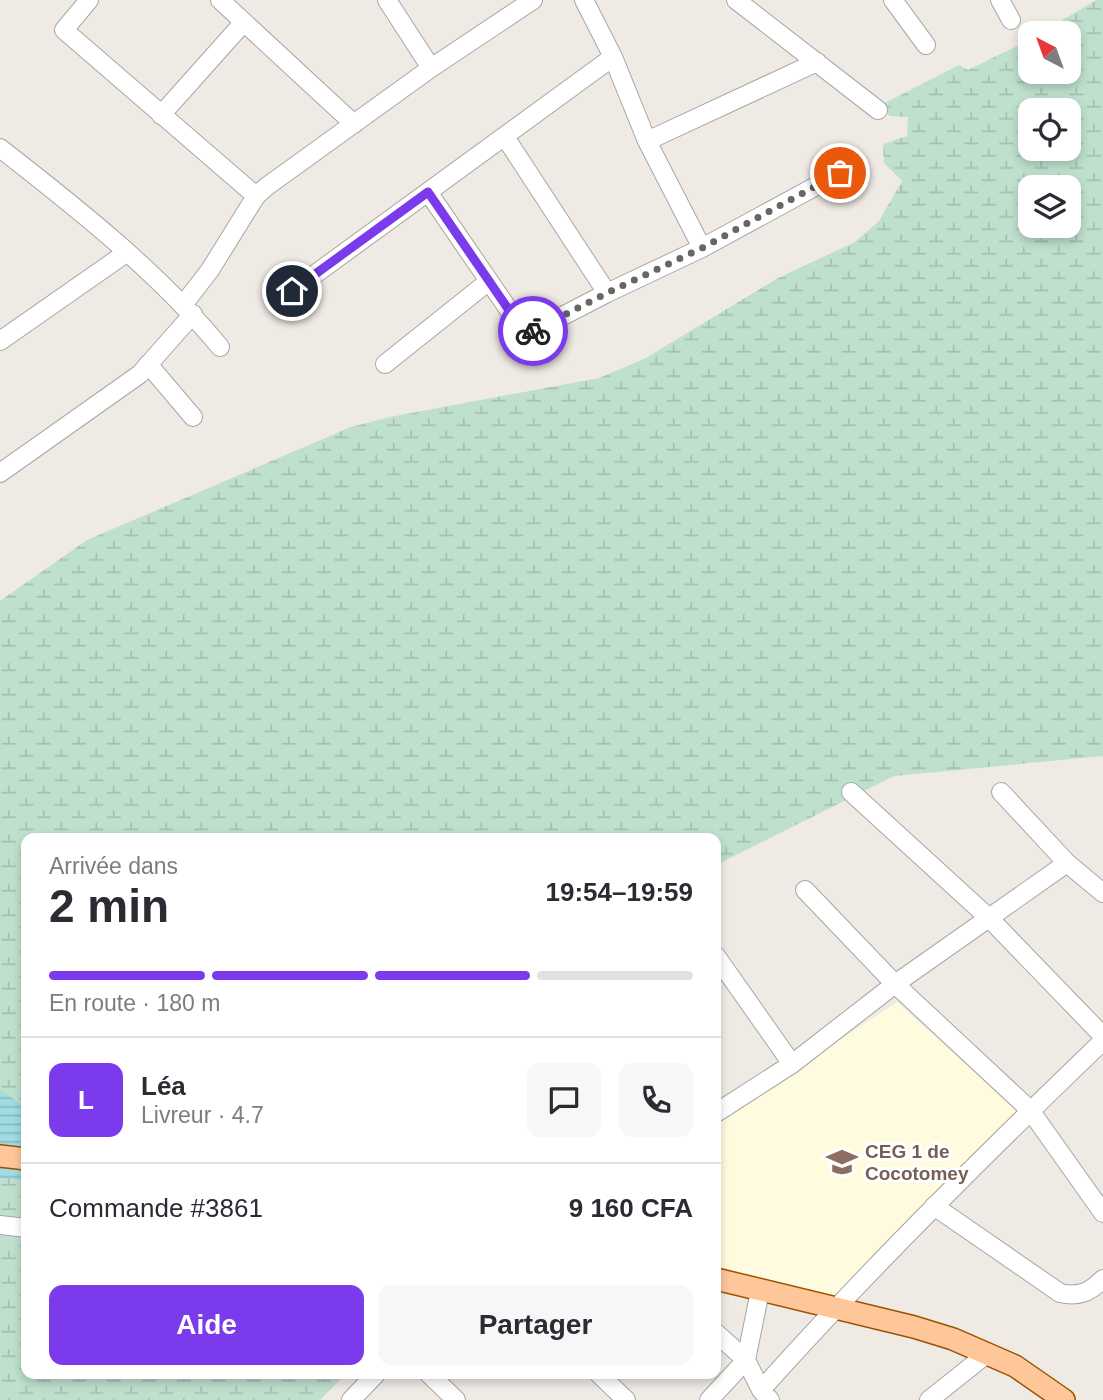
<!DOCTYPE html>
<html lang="fr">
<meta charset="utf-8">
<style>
:root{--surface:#fff;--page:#f7f7f7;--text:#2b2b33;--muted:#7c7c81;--line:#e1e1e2;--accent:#7c3aed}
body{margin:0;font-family:Helvetica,sans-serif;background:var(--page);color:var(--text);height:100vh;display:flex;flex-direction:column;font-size:26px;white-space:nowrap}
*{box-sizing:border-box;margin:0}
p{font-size:23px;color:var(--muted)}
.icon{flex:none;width:38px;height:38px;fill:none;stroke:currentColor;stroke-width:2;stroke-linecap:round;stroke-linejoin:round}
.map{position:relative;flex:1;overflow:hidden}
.details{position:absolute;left:21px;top:833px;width:700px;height:546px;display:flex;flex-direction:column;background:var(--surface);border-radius:14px;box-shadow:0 4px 10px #0003}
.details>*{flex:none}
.needle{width:46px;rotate:319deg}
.fabs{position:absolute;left:1018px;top:21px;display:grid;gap:14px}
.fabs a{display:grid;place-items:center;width:63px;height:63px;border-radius:14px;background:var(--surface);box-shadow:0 4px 10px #0003;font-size:35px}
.pin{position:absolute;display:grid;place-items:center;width:60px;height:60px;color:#fff;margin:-30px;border:4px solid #fff;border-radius:50%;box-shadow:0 2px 7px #0007}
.courier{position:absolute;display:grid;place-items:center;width:70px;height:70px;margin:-35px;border:5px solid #7c3aed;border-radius:50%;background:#fff;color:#222;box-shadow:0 2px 9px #0007}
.summary em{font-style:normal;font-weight:700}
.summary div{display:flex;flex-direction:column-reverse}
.summary{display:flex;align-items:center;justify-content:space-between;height:119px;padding:0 28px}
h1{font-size:46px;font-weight:700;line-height:52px}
.bar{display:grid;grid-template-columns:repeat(4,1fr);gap:10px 7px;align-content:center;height:84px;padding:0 28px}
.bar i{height:9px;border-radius:5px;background:var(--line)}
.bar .selected{background:var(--accent)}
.bar p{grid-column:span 4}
.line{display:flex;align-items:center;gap:18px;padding:0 28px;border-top:2px solid var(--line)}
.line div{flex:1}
.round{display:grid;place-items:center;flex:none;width:74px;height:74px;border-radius:14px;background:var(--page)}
.primary-button{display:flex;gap:14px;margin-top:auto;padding:14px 28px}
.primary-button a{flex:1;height:80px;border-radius:14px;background:var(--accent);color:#fff;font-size:28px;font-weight:700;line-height:80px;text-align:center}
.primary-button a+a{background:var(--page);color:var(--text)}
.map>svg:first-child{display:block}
.education{fill:#fffbde}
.wetland{fill:url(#wetland-marsh);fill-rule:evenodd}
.water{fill:url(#water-rules)}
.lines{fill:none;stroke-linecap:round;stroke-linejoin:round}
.minor-casing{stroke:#a6a6a6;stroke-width:20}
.major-casing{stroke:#995300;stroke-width:24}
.minor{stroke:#fff;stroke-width:18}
.major{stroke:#ffc69a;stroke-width:21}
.done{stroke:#686664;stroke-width:7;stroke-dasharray:0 12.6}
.route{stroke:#7c3aed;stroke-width:9}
.labels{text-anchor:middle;stroke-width:6;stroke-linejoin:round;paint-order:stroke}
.education-label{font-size:19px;font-weight:bold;fill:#785e54;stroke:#fff;text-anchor:start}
</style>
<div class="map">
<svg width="1103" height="1400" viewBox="0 0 1103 1400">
<defs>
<pattern id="wetland-marsh" width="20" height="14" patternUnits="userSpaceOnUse" patternTransform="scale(1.75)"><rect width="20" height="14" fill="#bfe0cd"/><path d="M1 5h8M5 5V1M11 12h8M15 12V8" fill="none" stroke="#a4c0b0"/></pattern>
<pattern id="water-rules" width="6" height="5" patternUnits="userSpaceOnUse" patternTransform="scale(1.75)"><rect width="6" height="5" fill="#a0dce2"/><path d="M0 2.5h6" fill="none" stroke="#89bcc1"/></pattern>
</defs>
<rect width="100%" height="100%" fill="#f0eae4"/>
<path class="education" d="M897 1002 1018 1112 834 1302 716 1270V1122Z"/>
<path class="wetland" d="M1096 0H1103V756L894 776 716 865V838H26V1107L0 1090V601L87 540 351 427 390 417 599 378 644 359 778 278 855 242 879 221 902 181 884 163 883 144 907 136 908 117 889 116 885 103 959 65 968 70 1031 39V72H1069V33H1041ZM1031 110H1069V149H1031ZM1031 187H1069V226H1031Z
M0 1178 26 1181V1374H346L320 1400H0Z"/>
<path class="water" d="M0 1090 26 1107V1181L0 1178Z"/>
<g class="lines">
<defs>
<path id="minor" d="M89 0 64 30 256 196
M220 0 354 124
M387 0 431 68
M584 0 613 57 647 141 702 248
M736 0 878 110
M893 0 926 45
M1000 0 1011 20
M161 115 244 22
M505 137 607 293
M647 141 817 62
M0 148C77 208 158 272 220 347
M428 192 526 335 607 293 702 248 840 173
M292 291 613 57
M183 305 210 270 256 196 266 187 431 68 533 0
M0 341 126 253
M148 364 193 417
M385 364 489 281
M0 473 140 374 193 314
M851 792 990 919 1103 1036
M1001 792 1067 863 1103 893
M805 890 895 984 1030 1110 1103 1213
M716 956 792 1064
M716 1113 792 1064 895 984 1067 863
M934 1206 1060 1293C1078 1297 1089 1293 1103 1279
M0 1225 26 1228
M716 1333 746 1360 761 1390 770 1400
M429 1374 456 1400
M599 1374 626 1400
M761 1390C870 1268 985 1154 1103 1041
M351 1400 376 1374
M709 1400 746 1360 760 1291
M929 1400 988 1353"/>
<path id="major" d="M0 1156 26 1159
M716 1279 914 1327 953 1339 1015 1366 1064 1400"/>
</defs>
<use href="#minor" class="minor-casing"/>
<use href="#major" class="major-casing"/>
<use href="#minor" class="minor"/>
<use href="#major" class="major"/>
</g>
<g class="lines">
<path class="done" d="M533 331 607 293 702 248 840 173"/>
<path class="route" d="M292 291 428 192 526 335 533 331"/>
</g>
<defs>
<symbol id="school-bare" viewBox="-9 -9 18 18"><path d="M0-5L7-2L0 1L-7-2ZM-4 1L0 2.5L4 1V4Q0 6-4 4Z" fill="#8d6e63" stroke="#fff" stroke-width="2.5" paint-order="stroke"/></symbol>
</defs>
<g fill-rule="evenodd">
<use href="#school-bare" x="820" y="1140" width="44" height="44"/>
</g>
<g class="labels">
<g class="education-label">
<text x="865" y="1158">CEG 1 de<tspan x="865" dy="22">Cocotomey</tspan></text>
</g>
</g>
</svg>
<div class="fabs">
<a><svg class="needle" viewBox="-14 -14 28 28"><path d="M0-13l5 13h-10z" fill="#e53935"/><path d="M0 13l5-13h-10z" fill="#7c7c81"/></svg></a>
<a><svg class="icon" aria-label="locate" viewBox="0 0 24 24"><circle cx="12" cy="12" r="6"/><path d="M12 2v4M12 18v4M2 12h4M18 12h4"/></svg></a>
<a><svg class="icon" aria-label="layers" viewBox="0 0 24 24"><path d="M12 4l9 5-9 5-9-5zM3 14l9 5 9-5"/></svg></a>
</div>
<div class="pin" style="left:840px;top:173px;background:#ea580c"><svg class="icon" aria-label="bag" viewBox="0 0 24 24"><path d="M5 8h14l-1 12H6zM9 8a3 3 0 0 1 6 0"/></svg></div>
<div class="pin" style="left:292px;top:291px;background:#1f2937"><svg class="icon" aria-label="home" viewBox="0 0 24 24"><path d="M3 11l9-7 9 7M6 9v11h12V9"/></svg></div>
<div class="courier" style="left:533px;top:331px"><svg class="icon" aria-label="bike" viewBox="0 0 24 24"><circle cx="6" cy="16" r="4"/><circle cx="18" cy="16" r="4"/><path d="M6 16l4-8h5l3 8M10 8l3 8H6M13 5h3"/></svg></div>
<section class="details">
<div class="summary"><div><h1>2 min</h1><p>Arrivée dans</p></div><em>19:54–19:59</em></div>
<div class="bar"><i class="selected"></i><i class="selected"></i><i class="selected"></i><i></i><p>En route · 180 m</p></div>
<div class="line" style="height:126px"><b class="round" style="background:var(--accent);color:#fff">L</b><div><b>Léa</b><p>Livreur · 4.7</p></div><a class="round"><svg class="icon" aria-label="chat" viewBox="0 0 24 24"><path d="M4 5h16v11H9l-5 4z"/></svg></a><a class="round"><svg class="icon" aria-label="phone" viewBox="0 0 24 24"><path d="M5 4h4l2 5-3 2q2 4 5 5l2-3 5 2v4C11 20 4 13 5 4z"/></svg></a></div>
<div class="line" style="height:91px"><div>Commande #3861</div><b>9 160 CFA</b></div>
<div class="primary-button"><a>Aide</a><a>Partager</a></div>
</section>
</div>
